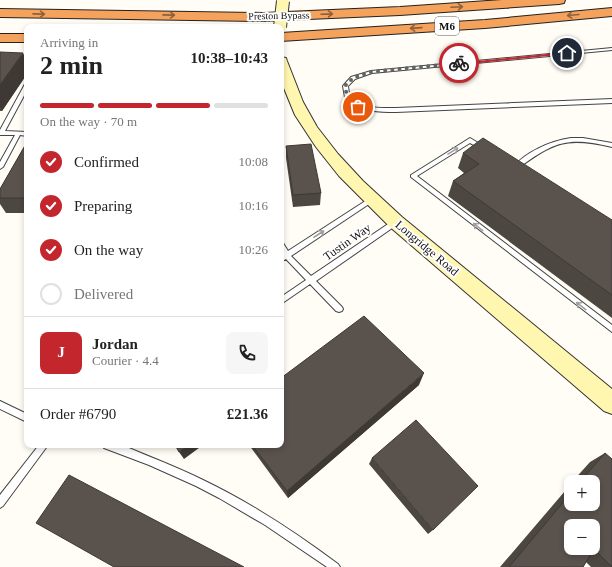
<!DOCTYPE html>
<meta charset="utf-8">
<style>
:root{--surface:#fff;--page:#f6f6f6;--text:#222;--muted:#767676;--line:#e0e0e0;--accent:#c4262e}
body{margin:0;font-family:Georgia,serif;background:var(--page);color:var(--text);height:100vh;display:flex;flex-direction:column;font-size:15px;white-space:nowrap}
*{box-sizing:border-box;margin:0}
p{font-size:13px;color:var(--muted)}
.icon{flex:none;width:22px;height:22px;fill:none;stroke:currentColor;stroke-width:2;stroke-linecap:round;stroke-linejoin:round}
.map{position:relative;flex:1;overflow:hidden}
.panel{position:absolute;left:24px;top:24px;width:260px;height:424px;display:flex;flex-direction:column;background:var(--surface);border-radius:8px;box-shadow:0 2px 6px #0003}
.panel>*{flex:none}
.controls{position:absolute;left:564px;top:475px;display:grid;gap:8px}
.controls a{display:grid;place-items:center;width:36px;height:36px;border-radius:8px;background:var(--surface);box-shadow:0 2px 6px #0003;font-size:20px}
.pin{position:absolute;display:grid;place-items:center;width:34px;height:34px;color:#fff;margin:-17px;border:2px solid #fff;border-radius:50%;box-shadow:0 1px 4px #0007}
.courier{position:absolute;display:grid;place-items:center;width:40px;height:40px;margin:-20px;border:3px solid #c4262e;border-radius:50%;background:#fff;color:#222;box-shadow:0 1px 5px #0007}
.head em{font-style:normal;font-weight:800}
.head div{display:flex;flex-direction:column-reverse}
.head{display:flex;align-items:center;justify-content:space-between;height:68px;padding:0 16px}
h1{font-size:26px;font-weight:800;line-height:30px}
.bar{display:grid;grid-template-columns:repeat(4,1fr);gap:6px 4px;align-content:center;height:48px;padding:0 16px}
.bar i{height:5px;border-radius:3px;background:var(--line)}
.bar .active{background:var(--accent)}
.bar p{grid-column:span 4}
.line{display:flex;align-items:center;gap:10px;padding:0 16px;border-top:1px solid var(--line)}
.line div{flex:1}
.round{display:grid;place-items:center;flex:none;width:42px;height:42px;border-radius:8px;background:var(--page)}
ol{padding:0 16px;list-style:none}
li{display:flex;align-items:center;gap:12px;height:44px}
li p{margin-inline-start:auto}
li .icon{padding:4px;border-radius:50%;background:var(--accent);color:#fff;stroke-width:4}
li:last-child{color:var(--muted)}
li i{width:22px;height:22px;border:2px solid var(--line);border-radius:50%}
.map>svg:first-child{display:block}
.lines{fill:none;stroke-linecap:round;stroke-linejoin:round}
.service-casing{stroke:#444;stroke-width:2}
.secondary-casing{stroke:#333;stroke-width:2}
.motorway-casing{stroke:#222;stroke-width:2}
.service{fill:#fff;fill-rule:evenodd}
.secondary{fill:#fff6b0;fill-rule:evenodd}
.motorway{fill:#f5a25d;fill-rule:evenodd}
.secondary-bridge-casing{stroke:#333;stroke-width:14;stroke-linecap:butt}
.secondary-bridge{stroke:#fff6b0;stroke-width:12}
.wall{fill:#4d4742}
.shaded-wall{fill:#3f3936}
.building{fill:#5a524d;stroke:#3f3936;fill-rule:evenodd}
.oneway{stroke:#8e613b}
.oneway2{stroke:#a0a0a0}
.route{fill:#c4262e}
.done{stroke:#646461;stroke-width:4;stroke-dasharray:0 7.2}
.labels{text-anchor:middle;stroke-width:4;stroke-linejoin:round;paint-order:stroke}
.far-street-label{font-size:10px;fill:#111;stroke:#fff}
.shield{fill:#fff;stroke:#585858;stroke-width:1}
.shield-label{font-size:11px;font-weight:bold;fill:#111}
.street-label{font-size:12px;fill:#111;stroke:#fff}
</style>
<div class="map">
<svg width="612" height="567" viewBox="0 0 612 567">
<rect width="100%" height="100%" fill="#fffdf5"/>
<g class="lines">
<defs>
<path id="service" d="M612 48V50L372 73 355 79 348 86 350 101C365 108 380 108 396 108L612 99V103L396 112C379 112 362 111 346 103L343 86 351 77 371 71Z
M25 84H27V90L5 131 27 132V136L20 135 3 167 0 169V162L15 135H0V130Z
M470 138 485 147V149H481L470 143 417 176 612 325V332L411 177V175Z
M571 138H583L612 143V147C566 136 554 142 517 169L515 170 512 168C526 152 550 141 571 138Z
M370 198H372L375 200 291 256 311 276 394 220H398L399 222 398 224 316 281 342 307 343 309 342 311 339 312 336 311 310 284 281 304V297L306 280 286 259 281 262V256L283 254 281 251V242L283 243 288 251Z
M0 401 27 414V422L0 409Z
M39 445H48L3 506 0 508V495Z
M103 445H120L124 446C150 457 177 467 203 480 251 503 295 532 338 564L340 567H327L265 525 219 498 196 486 149 465 104 448Z"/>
<path id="secondary" d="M281 57 286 58 287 61 303 102 317 127 338 154 363 181 402 217 612 389V414L604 411 390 227 339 176 316 147 295 115 281 81Z"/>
<path id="motorway" d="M502 0H565L564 3 559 4 400 15 263 21 0 17V9L263 13 400 7Z
M612 8V16L485 28 281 41V33L485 20Z
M0 34H27V42H0Z"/>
</defs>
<use href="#service" class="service-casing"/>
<use href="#secondary" class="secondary-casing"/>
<use href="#motorway" class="motorway-casing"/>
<use href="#service" class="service"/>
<use href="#secondary" class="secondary"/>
<use href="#motorway" class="motorway"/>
<defs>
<path id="secondary-bridge" d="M280 27 283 1"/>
</defs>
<use href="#secondary-bridge" class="secondary-bridge-casing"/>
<use href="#secondary-bridge" class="secondary-bridge"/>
</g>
<path class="wall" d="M0 52 27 61V74L2 111H0Z
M27 142V213H6L0 204V189Z
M286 146 321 193 320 205 293 207 286 158Z
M463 153 612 220V318L448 196 453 181 464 173 458 168Z
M419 385 288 498 249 445H281Z
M605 453 612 567H591L586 562 583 567H500L571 484V504L593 482H572L590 462Z
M372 458 433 530 428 534 369 464Z"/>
<path class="shaded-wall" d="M23 53 27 61V74L2 111 0 107V85Z
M424 373 419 385 288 498 287 491Z
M189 445H203L184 459 179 452Z"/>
<path class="building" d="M0 52 23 53 0 85Z
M483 138 612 220V295L453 181 479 164 463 153Z
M27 142V198H0V189Z
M311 144 321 193 293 195 286 146Z
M364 316 424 373 287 491 252 445H281V378Z
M416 420 478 486 433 530 372 458Z
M175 445H189L179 452Z
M605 453 612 459V567L594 549 583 567H509L571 493V504H593V482H580ZM571 526H593V548H571Z
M69 475 244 567H114L36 523Z"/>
<defs><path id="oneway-shaft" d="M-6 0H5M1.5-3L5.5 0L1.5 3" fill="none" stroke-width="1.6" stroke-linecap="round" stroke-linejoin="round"/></defs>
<g class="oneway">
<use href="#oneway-shaft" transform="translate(457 7) rotate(-3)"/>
<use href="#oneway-shaft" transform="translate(39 14) rotate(1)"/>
<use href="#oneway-shaft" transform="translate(327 14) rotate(-2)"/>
<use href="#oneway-shaft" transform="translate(169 15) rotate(1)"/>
<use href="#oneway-shaft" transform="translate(573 15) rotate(175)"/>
<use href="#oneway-shaft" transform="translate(416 28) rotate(176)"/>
</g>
<g class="oneway2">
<use href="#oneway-shaft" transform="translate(453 151) rotate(-32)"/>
<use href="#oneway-shaft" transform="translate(478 227) rotate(-142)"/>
<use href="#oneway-shaft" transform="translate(319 234) rotate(-33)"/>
<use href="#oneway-shaft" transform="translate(581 306) rotate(-142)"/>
</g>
<path class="route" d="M567 52 568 54 459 65 457 63Z"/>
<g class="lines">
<path class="done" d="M358 107 348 102 345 86 353 78 371 72 459 63"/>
</g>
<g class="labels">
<g class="far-street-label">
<text transform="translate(279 15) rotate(-1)" y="4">Preston Bypass</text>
</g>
<rect class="shield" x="435" y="17" width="24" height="18" rx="3"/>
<g class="shield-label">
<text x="447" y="30">M6</text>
</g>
<g class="street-label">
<text transform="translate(347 242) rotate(-35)" y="4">Tustin Way</text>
<text transform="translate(427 248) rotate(40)" y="4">Longridge Road</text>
</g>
</g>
</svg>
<div class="controls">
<a>+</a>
<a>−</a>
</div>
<div class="pin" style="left:358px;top:107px;background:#ea580c"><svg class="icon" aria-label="bag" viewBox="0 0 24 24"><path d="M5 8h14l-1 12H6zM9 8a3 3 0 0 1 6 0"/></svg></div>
<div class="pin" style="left:567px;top:53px;background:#1f2937"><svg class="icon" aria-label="home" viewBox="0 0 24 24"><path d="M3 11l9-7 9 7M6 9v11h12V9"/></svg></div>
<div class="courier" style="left:459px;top:63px"><svg class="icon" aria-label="bike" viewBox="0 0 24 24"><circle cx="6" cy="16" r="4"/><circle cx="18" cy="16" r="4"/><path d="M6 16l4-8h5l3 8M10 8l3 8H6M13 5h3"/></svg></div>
<section class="panel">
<div class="head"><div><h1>2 min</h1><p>Arriving in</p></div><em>10:38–10:43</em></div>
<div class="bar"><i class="active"></i><i class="active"></i><i class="active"></i><i></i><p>On the way · 70 m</p></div>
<ol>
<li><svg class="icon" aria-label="check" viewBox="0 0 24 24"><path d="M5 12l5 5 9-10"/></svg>Confirmed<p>10:08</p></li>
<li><svg class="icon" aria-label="check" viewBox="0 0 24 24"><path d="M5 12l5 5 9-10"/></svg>Preparing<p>10:16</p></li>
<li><svg class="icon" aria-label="check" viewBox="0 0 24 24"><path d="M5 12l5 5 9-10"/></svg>On the way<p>10:26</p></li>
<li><i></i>Delivered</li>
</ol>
<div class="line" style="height:72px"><b class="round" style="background:var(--accent);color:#fff">J</b><div><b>Jordan</b><p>Courier · 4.4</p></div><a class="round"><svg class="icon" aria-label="phone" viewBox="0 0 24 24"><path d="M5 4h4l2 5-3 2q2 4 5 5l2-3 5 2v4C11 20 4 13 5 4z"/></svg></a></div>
<div class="line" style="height:52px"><div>Order #6790</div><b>£21.36</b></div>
</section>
</div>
